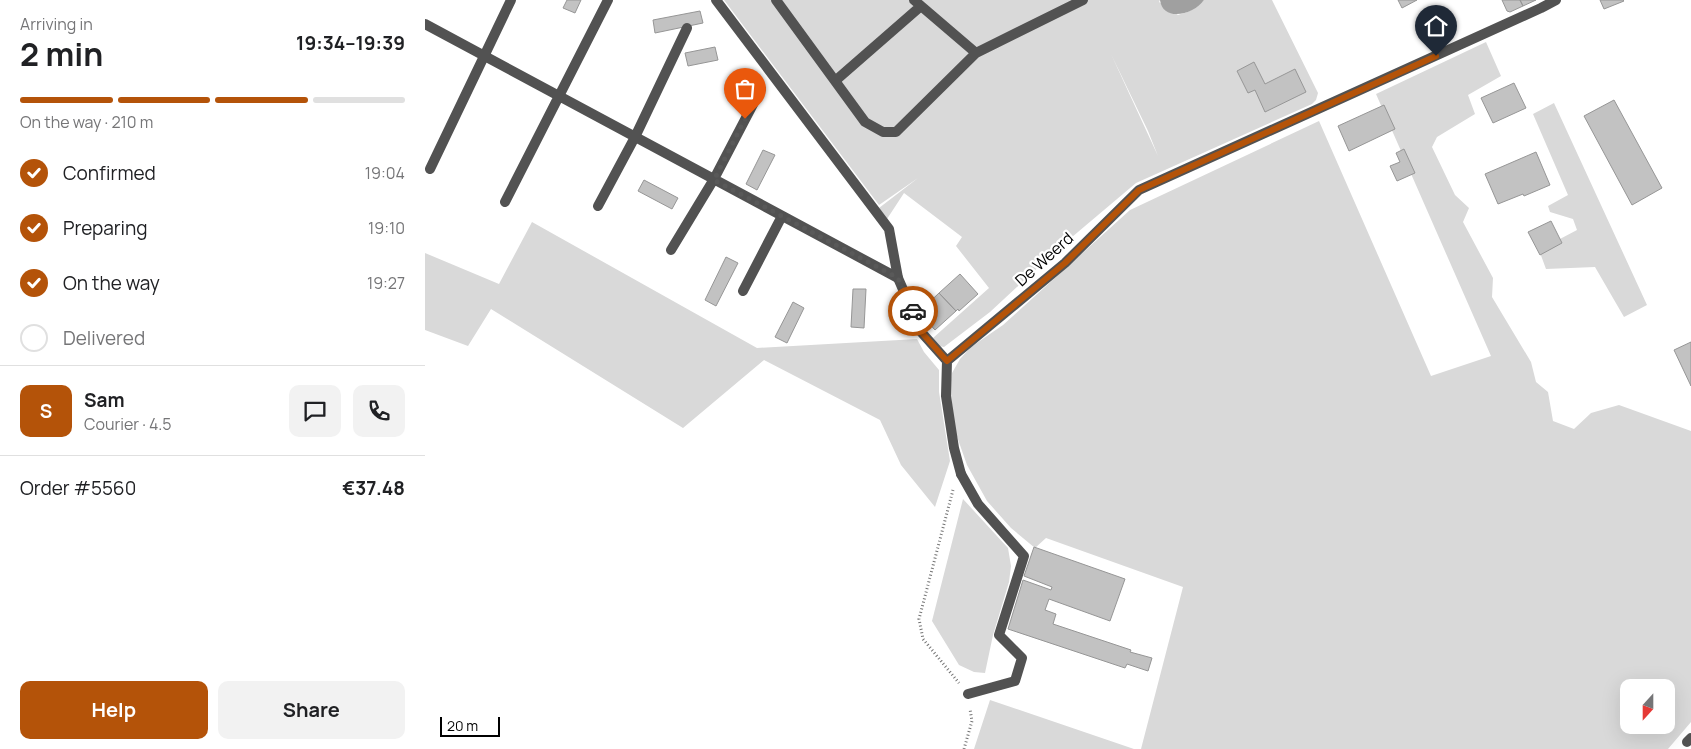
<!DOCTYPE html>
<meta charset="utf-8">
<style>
:root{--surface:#fff;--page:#f2f2f2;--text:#202124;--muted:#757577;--line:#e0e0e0;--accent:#b45309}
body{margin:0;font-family:Manrope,sans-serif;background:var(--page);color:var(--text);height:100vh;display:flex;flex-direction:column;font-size:19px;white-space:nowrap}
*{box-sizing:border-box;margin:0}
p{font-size:16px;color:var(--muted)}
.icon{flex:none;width:28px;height:28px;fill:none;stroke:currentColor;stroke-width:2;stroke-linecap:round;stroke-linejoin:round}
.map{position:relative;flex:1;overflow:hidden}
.drawer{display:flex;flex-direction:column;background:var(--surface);width:425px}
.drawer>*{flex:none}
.needle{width:32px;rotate:201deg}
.tools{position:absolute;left:1195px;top:679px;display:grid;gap:10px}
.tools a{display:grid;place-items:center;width:55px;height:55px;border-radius:10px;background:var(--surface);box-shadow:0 5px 20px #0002;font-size:25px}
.scale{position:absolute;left:15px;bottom:12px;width:60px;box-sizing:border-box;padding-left:5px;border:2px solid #000;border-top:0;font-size:14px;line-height:18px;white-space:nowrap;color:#000;-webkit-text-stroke:4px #fff;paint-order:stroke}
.pin{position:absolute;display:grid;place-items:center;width:42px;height:42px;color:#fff;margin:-51px -21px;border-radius:50% 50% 50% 0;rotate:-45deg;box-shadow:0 0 5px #0007}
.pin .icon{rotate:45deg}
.courier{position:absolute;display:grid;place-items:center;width:50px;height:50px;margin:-25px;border:4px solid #b45309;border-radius:50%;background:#fff;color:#222;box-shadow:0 1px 6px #0007}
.head em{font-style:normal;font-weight:700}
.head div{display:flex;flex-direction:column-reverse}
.head{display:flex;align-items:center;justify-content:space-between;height:85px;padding:0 20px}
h1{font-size:32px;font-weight:700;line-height:38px}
.bar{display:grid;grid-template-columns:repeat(4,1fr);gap:8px 5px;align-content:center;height:60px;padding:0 20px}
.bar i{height:6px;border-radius:4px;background:var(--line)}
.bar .on{background:var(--accent)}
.bar p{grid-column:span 4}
.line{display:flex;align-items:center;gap:12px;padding:0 20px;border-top:1px solid var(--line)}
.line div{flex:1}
.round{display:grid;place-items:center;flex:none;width:52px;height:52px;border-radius:10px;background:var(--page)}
ol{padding:0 20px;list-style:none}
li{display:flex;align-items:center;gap:15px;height:55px}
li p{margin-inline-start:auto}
li .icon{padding:5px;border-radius:50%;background:var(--accent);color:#fff;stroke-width:4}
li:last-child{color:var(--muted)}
li i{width:28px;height:28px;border:2px solid var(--line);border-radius:50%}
.primary-button{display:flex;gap:10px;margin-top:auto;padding:10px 20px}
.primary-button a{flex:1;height:58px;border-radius:10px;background:var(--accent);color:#fff;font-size:20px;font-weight:700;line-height:58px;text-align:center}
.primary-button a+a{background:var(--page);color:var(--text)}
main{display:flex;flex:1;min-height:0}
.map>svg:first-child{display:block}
.green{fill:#d9d9d9;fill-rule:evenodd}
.water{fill:#a0a0a0}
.building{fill:#c2c2c2;stroke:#969696}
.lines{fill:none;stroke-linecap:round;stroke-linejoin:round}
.path{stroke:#747474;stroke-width:3;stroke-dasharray:1 2.5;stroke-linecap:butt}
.service{stroke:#525252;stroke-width:10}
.minor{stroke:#525252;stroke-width:10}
.done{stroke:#595959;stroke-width:5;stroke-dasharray:0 9}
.route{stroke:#b45309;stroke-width:6}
.labels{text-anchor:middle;stroke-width:4.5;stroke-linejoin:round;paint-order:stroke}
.street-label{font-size:16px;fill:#000;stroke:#fff}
</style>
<main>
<section class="drawer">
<div class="head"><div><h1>2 min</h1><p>Arriving in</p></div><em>19:34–19:39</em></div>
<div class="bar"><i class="on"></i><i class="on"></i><i class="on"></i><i></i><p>On the way · 210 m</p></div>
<ol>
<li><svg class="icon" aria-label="check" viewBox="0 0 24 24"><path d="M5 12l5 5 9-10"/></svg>Confirmed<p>19:04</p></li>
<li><svg class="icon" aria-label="check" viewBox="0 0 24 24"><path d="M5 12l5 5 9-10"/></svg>Preparing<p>19:10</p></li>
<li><svg class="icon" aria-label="check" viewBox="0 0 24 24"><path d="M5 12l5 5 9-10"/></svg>On the way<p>19:27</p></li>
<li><i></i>Delivered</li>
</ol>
<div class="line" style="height:90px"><b class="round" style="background:var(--accent);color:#fff">S</b><div><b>Sam</b><p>Courier · 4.5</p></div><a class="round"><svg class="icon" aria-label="chat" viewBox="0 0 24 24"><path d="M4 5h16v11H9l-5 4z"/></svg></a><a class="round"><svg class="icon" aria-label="phone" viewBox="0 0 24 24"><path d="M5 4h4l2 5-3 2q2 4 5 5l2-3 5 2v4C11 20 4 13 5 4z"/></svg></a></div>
<div class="line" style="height:65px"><div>Order #5560</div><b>€37.48</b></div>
<div class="primary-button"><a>Help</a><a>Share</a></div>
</section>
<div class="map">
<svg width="1266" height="749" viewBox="0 0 1266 749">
<rect width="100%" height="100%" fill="#fff"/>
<path class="green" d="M299 0H735L734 2 753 15C763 12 773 9 779 0H847L893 93 891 100 887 104 711 183 634 248 565 312 519 347 514 346 508 338 564 288 531 246 537 237 479 193 462 219 454 208 493 178 454 205ZM686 54 723 131 733 156Z
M1061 42 1076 76 1043 95 1050 114 1012 137 1007 147 1030 195 1044 208 1038 222 1068 278 1067 297 1106 362 1111 382 1123 392 1128 421 1149 429 1166 413 1194 405 1266 431V722L1243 749H716L758 587 621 538 610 548 586 528 562 501 542 465 530 431 525 386 527 373 535 359 546 347 578 325 705 210 894 121 1006 376 1066 356 951 94ZM1204 688H1241V725H1204Z
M1129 103 1222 305 1199 317 1170 267 1121 269 1114 250 1152 230 1148 219 1125 212 1123 206 1143 195 1108 114Z
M107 222 332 348 492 339 499 352 514 370V392L525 461 510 507 476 465 455 420 339 360 258 428 66 309 43 346 0 330V253L74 284Z
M538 499 583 548 586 566 584 582 568 635 560 673 549 672 534 665 507 621Z
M565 700 709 749H549Z"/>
<path class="water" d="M735 0H779C770 14 738 23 735 0Z"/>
<path class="building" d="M142 0H156L150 13 138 8Z
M973 0H992L977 8Z
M1077 0H1095L1098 6 1085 12 1082 11Z
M1095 0H1111L1098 6Z
M1175 0H1198L1199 1 1179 9Z
M275 11 278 23 230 33 228 20Z
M290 47 293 60 263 66 260 53Z
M829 62 840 84 870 69 881 92 840 112 830 90 823 93 812 71Z
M1089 83 1101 108 1068 123 1056 98Z
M1189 100 1237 188 1207 205 1159 116Z
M959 105 970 129 924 151 913 126Z
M979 149 990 173 972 181 965 166 975 162 971 153Z
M338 150 350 155 332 190 321 184Z
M1111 152 1125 185 1099 196 1098 194 1073 204 1060 174Z
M219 180 253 198 247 209 213 191Z
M1126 221 1137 243 1115 255 1103 232Z
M301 257 313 263 291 306 280 300Z
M535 274 553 294 534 311 533 309 531 311 514 293Z
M428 289H441L439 328 426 327Z
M514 293 531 311 510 330 494 312Z
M368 302 379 308 362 343 350 337Z
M1266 342V386L1249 350Z
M609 547 700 579 685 621 624 599 620 610 631 614 628 624 706 650 705 652 727 658 723 671 702 664 700 668 583 629 598 580 626 590 627 587 599 576Z"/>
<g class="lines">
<path class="path" d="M528 490 494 619 498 639 534 683
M539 749 547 721 545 709"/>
<path class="service" d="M351 0 440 122 458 132H471L551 53 658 0
M489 0 551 53
M0 24 473 278
M410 81 496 6
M5 169 86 0
M80 202 183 0
M173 206 210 137 262 28
M246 250 289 179 336 89
M318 291 357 216
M536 474 553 504 599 556 574 635 597 658 590 681 543 694
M1262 742 1266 738"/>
<path class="minor" d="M291 0 464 229 473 278 497 333 522 361
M522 361 640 263 714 190 1116 8 1131 0
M522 361 521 396 529 448 536 474"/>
</g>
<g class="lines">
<path class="done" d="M320 119 289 180 473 278 488 311"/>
<path class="route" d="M488 311 497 333 522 361 640 263 714 190 1011 56"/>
</g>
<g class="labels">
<g class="street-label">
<text transform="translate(619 259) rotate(-42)" y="6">De Weerd</text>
</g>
</g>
</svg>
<div class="tools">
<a><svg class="needle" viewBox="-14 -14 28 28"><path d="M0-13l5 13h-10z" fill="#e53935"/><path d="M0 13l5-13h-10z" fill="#757577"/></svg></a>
</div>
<div class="scale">20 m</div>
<div class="pin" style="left:320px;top:119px;background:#ea580c"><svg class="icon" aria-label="bag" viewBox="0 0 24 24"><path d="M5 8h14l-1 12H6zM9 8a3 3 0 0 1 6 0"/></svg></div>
<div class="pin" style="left:1011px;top:56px;background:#1f2937"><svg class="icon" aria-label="home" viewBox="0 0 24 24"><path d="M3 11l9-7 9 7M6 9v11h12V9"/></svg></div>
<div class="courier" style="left:488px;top:311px"><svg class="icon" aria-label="car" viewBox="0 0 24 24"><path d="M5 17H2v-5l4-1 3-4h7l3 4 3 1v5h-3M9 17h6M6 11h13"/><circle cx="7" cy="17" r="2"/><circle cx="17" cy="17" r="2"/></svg></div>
</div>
</main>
